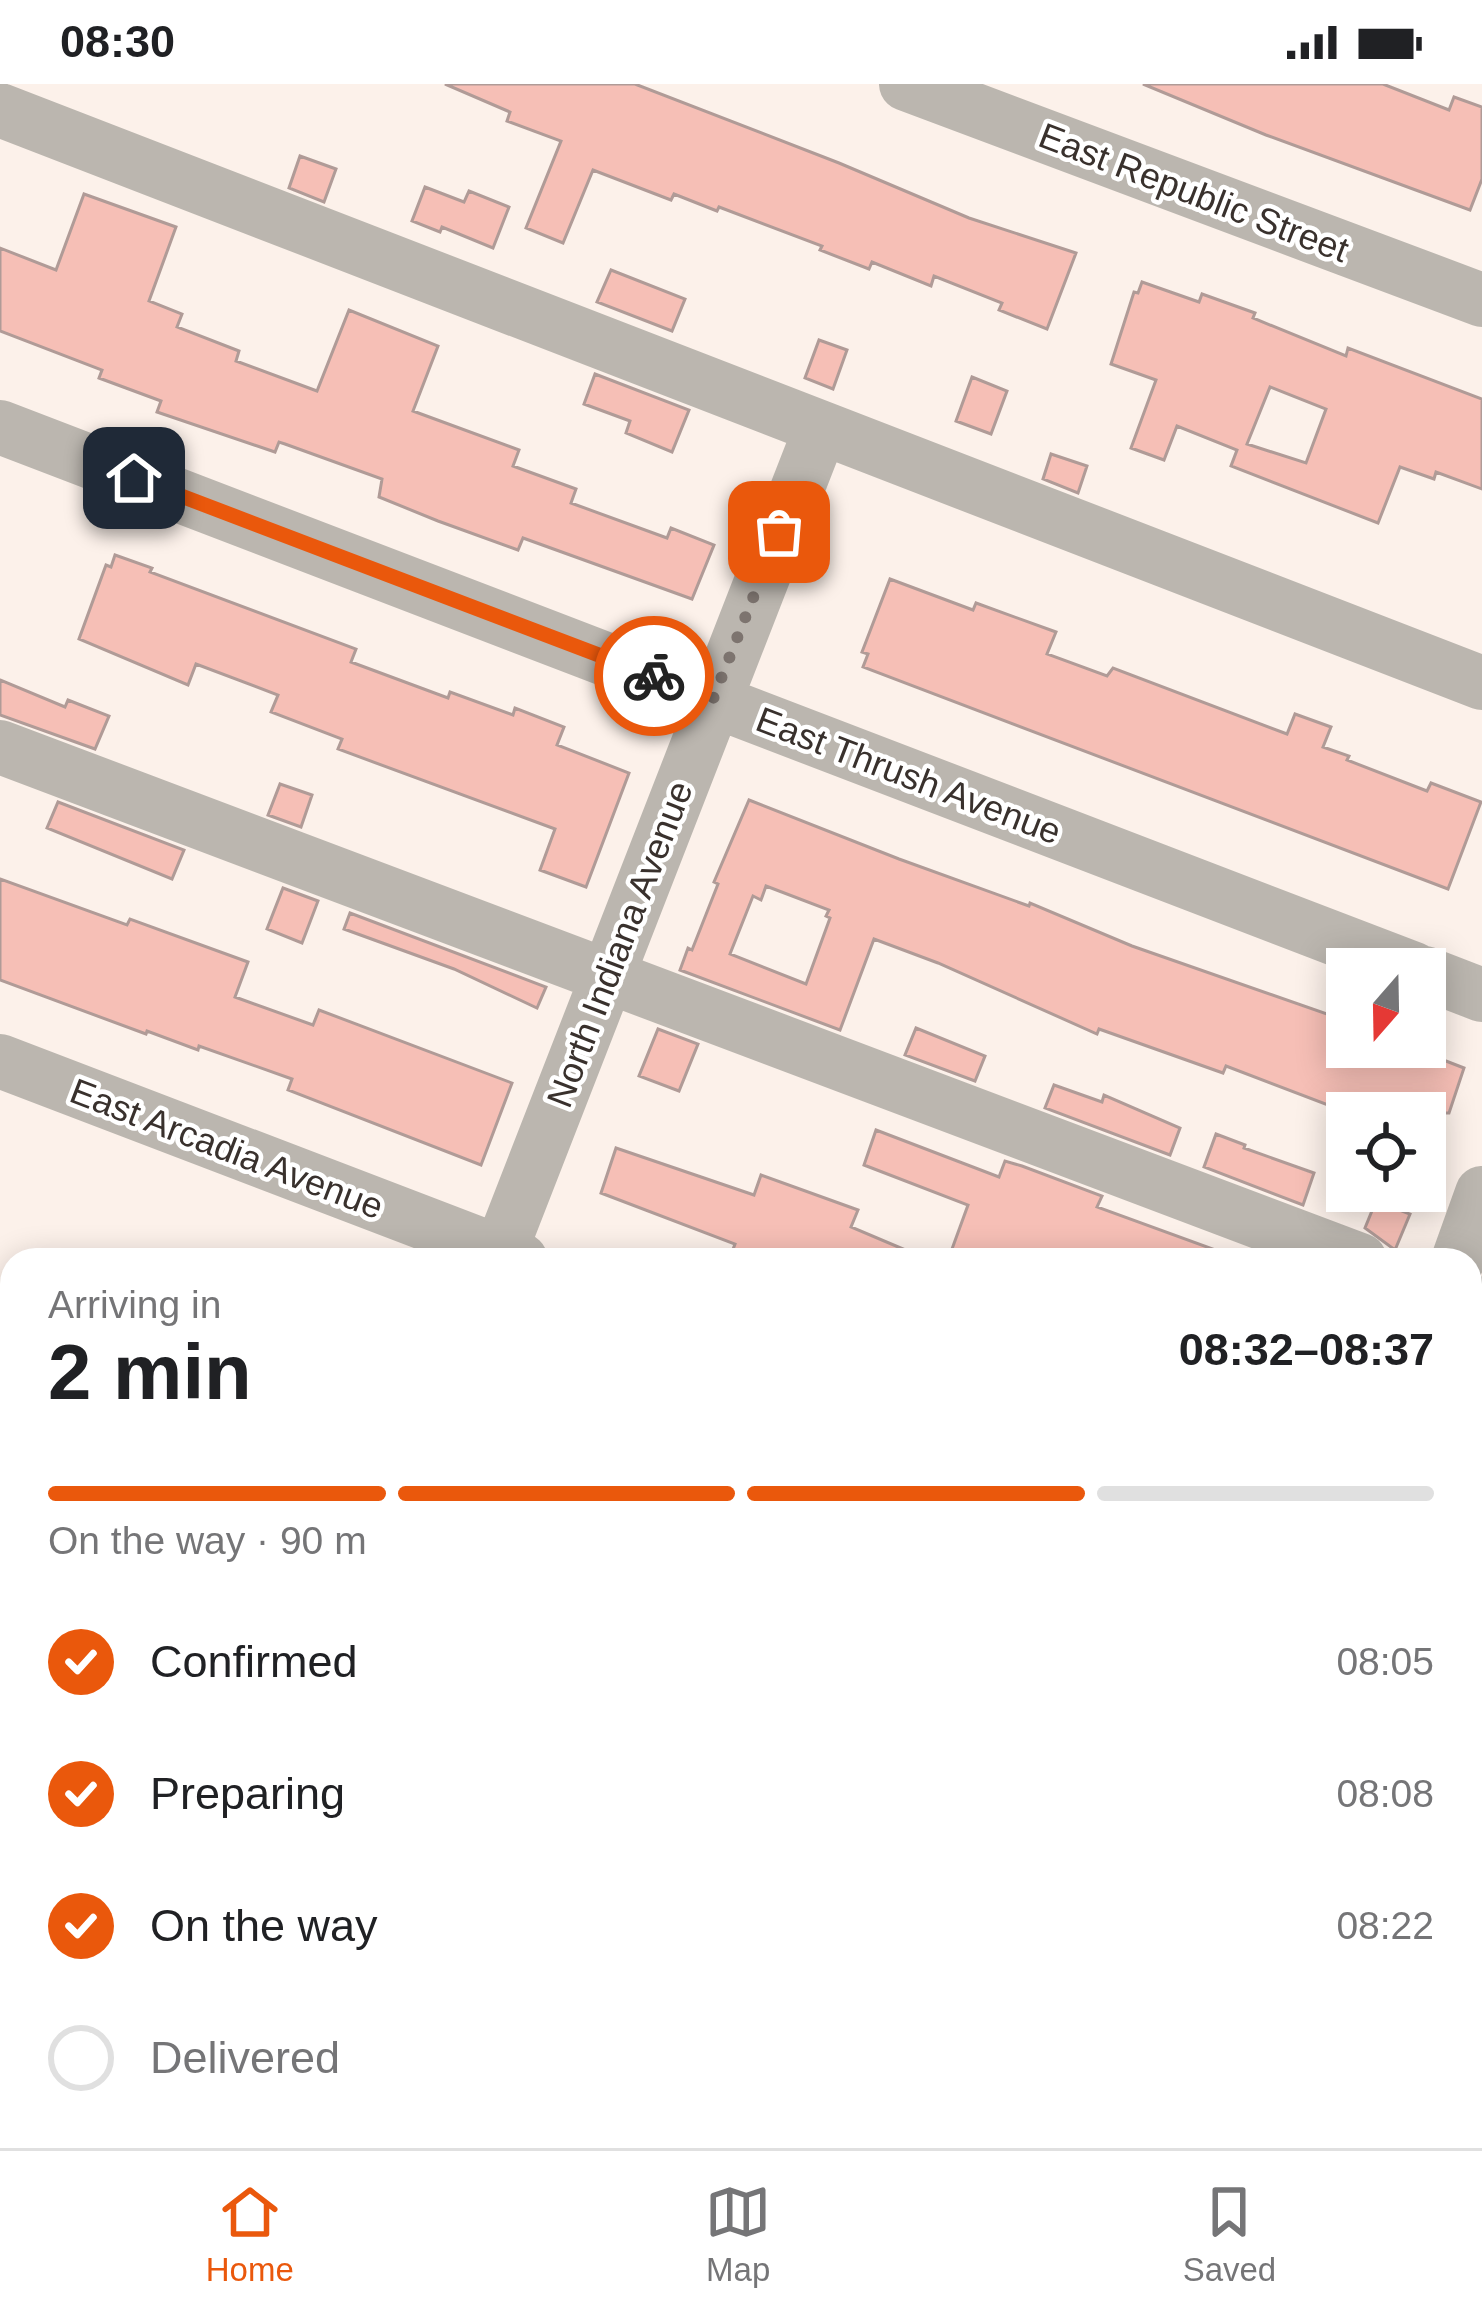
<!DOCTYPE html>
<meta charset="utf-8">
<style>
:root{--surface:#fff;--page:#f2f2f2;--text:#202124;--muted:#757577;--line:#e0e0e0;--accent:#ea580c}
body{margin:0;font-family:Helvetica,sans-serif;background:var(--page);color:var(--text);height:100vh;display:flex;flex-direction:column;font-size:45px;white-space:nowrap}
*{box-sizing:border-box;margin:0}
p{font-size:39px;color:var(--muted)}
.icon{flex:none;width:66px;height:66px;fill:none;stroke:currentColor;stroke-width:2;stroke-linecap:round;stroke-linejoin:round}
.map{position:relative;flex:1;overflow:hidden}
.sheet{position:absolute;left:0px;top:1164px;width:1482px;height:900px;display:flex;flex-direction:column;background:var(--surface);border-radius:36px 36px 0 0;box-shadow:0 6px 30px #0003}
.sheet>*{flex:none}
.needle{width:78px;rotate:200deg}
.fabs{position:absolute;left:1326px;top:864px;display:grid;gap:24px}
.fabs a{display:grid;place-items:center;width:120px;height:120px;border-radius:0px;background:var(--surface);box-shadow:0 6px 30px #0003;font-size:60px}
.pin{position:absolute;display:grid;place-items:center;width:102px;height:102px;color:#fff;margin:-51px;border-radius:24px;box-shadow:0 6px 18px #0006}
.courier{position:absolute;display:grid;place-items:center;width:120px;height:120px;margin:-60px;border:9px solid #ea580c;border-radius:50%;background:#fff;color:#222;box-shadow:0 3px 15px #0007}
.overview em{font-style:normal;font-weight:800}
.overview div{display:flex;flex-direction:column-reverse}
.overview{display:flex;align-items:center;justify-content:space-between;height:204px;padding:0 48px}
h1{font-size:78px;font-weight:800;line-height:90px}
.bar{display:grid;grid-template-columns:repeat(4,1fr);gap:18px 12px;align-content:center;height:144px;padding:0 48px}
.bar i{height:15px;border-radius:9px;background:var(--line)}
.bar .current{background:var(--accent)}
.bar p{grid-column:span 4}
ol{padding:0 48px;list-style:none}
li{display:flex;align-items:center;gap:36px;height:132px}
li p{margin-inline-start:auto}
li .icon{padding:12px;border-radius:50%;background:var(--accent);color:#fff;stroke-width:4}
li:last-child{color:var(--muted)}
li i{width:66px;height:66px;border:6px solid var(--line);border-radius:50%}
.status{display:flex;justify-content:space-between;align-items:center;height:84px;padding:0 60px;background:var(--surface);direction:ltr}
.status svg{height:33px;fill:currentColor}
.dock{display:flex;justify-content:space-around;align-items:center;height:168px;border-top:3px solid var(--line);background:var(--surface);font-size:33px;color:var(--muted)}
.dock a{display:grid;justify-items:center;gap:6px}
.dock .current{color:var(--accent)}
.map>svg:first-child{display:block}
.building{fill:#f6bfb6;stroke:#b09b97;stroke-width:3;fill-rule:evenodd}
.lines{fill:none;stroke-linecap:round;stroke-linejoin:round}
.minor{stroke:#bbb6af;stroke-width:54}
.done{stroke:#7d746f;stroke-width:12;stroke-dasharray:0 21.6}
.route{stroke:#ea580c;stroke-width:15}
.labels{text-anchor:middle;stroke-width:9;stroke-linejoin:round;paint-order:stroke}
.street-label{font-size:36px;fill:#39312d;stroke:#fff}
</style>
<div class="status"><b>08:30</b><svg viewBox="0 0 49 12"><path d="M0 12V9h3v3zM5 12V6h3v6zM10 12V3h3v9zM15 12V0h3v12zM26 1h20v11H26zM47 4h2v5h-2z"/></svg></div>
<div class="map">
<svg width="1482" height="2064" viewBox="0 0 1482 2064">
<rect width="100%" height="100%" fill="#fcf1ea"/>
<path class="building" d="M445 0H635L839 79 969 134 1076 169 1047 245 999 226 1002 219 934 192 931 202 872 178 869 185 820 166 822 162 719 123 717 127 674 110 671 116 593 86 563 159 526 144 561 57 507 37 510 28Z
M1143 0H1383L1449 26 1454 13 1482 23V95L1470 126 1266 51Z
M300 72 336 85 324 118 289 104Z
M425 103 464 118 469 107 509 123 493 164 442 143 440 148 412 137Z
M84 110 176 143 149 217 182 230 177 243 239 267 236 277 317 307 349 226 438 262 413 327 519 366 513 382 576 405 571 419 667 454 671 444 714 461 692 515 523 454 518 466 438 437 379 413 382 395 285 360 279 358 275 368 157 328 161 317 99 294 102 286 0 247V164L56 186Z
M611 186 685 215 672 247 597 218Z
M1142 198 1199 218 1202 210 1255 229 1253 234 1346 272 1348 264 1482 315V405L1436 388 1434 395 1400 383 1378 439 1231 382 1237 366 1177 342 1164 376 1131 364 1156 296 1111 280 1134 208 1138 209ZM1270 303 1326 325 1306 379 1247 360Z
M819 256 847 266 833 305 805 294Z
M595 290 689 326 672 368 626 349 630 337 584 320Z
M972 293 1007 307 991 350 956 337Z
M1051 370 1087 382 1078 409 1043 395Z
M115 471 152 484 150 488 356 565 351 578 448 614 450 608 513 631 515 624 564 643 557 661 629 689 586 803 540 786 555 745 338 665 342 655 271 628 278 611 196 580 188 601 79 555 106 481 111 483Z
M890 495 973 526 976 519 1056 548 1047 570 1107 592 1113 584 1287 650 1295 630 1331 643 1323 663 1349 672 1347 676 1427 707 1431 699 1481 718 1448 805 863 583 868 570 862 568Z
M0 596 65 623 68 616 109 632 95 665 0 631Z
M280 700 312 711 301 743 268 731Z
M749 716 899 775 1029 822 1030 819 1132 862 1347 937V963H1410L1464 984 1449 1029H1349L1226 982 1223 989 1099 945 1097 950 938 879 874 855 840 946 680 886 688 864 692 866 718 800 714 798ZM766 802 829 826 826 832 830 834 806 900 730 870 753 812 761 816Z
M58 718 184 766 172 795 47 744Z
M0 795 127 841 130 835 248 878 235 913 313 941 319 926 512 999 481 1081 288 1006 292 995 199 962 198 966 147 947 146 950 0 896Z
M283 804 318 817 302 859 267 845Z
M350 829 546 903 537 924 454 885 344 845Z
M916 944 985 972 975 997 905 971Z
M658 945 698 960 679 1007 639 992Z
M1054 1001 1102 1018 1104 1011 1180 1044 1170 1071 1045 1024Z
M876 1046 999 1093 1005 1077 1022 1082 1102 1112 1097 1123 1232 1172V1176H948L968 1121 864 1081Z
M1216 1050 1245 1061 1244 1064 1314 1089 1303 1121 1204 1083Z
M616 1064 754 1111 761 1091 858 1126 851 1143 929 1176H729L735 1160 601 1109Z
M1376 1117 1410 1130 1395 1166 1365 1144Z"/>
<g class="lines">
<path class="minor" d="M906 0 1482 216
M0 26 1482 599
M0 343 1414 885
M0 663 1360 1176
M1425 889 1482 911
M0 977 521 1176
M497 1176 821 344
M1458 1176 1482 1109
M1470 1217 1482 1222
M1470 1515 1482 1520
M1470 1853 1482 1857
M0 1947 12 1951
M1155 2052 1185 2064
M167 2064 172 2052
M608 2064 613 2052
M1113 2064 1118 2052"/>
</g>
<g class="lines">
<path class="done" d="M654 592 713 615 779 448"/>
<path class="route" d="M134 394 654 592"/>
</g>
<g class="labels">
<g class="street-label">
<text transform="translate(1194 108) rotate(21)" y="13">East Republic Street</text>
<text transform="translate(909 691) rotate(21)" y="13">East Thrush Avenue</text>
<text transform="translate(619 860) rotate(-69)" y="13">North Indiana Avenue</text>
<text transform="translate(227 1064) rotate(21)" y="13">East Arcadia Avenue</text>
</g>
</g>
</svg>
<div class="fabs">
<a><svg class="needle" viewBox="-14 -14 28 28"><path d="M0-13l5 13h-10z" fill="#e53935"/><path d="M0 13l5-13h-10z" fill="#757577"/></svg></a>
<a><svg class="icon" aria-label="locate" viewBox="0 0 24 24"><circle cx="12" cy="12" r="6"/><path d="M12 2v4M12 18v4M2 12h4M18 12h4"/></svg></a>
</div>
<div class="pin" style="left:779px;top:448px;background:#ea580c"><svg class="icon" aria-label="bag" viewBox="0 0 24 24"><path d="M5 8h14l-1 12H6zM9 8a3 3 0 0 1 6 0"/></svg></div>
<div class="pin" style="left:134px;top:394px;background:#1f2937"><svg class="icon" aria-label="home" viewBox="0 0 24 24"><path d="M3 11l9-7 9 7M6 9v11h12V9"/></svg></div>
<div class="courier" style="left:654px;top:592px"><svg class="icon" aria-label="bike" viewBox="0 0 24 24"><circle cx="6" cy="16" r="4"/><circle cx="18" cy="16" r="4"/><path d="M6 16l4-8h5l3 8M10 8l3 8H6M13 5h3"/></svg></div>
<section class="sheet">
<div class="overview"><div><h1>2 min</h1><p>Arriving in</p></div><em>08:32–08:37</em></div>
<div class="bar"><i class="current"></i><i class="current"></i><i class="current"></i><i></i><p>On the way · 90 m</p></div>
<ol>
<li><svg class="icon" aria-label="check" viewBox="0 0 24 24"><path d="M5 12l5 5 9-10"/></svg>Confirmed<p>08:05</p></li>
<li><svg class="icon" aria-label="check" viewBox="0 0 24 24"><path d="M5 12l5 5 9-10"/></svg>Preparing<p>08:08</p></li>
<li><svg class="icon" aria-label="check" viewBox="0 0 24 24"><path d="M5 12l5 5 9-10"/></svg>On the way<p>08:22</p></li>
<li><i></i>Delivered</li>
</ol>
</section>
</div>
<nav class="dock">
<a class="current"><svg class="icon" aria-label="home" viewBox="0 0 24 24"><path d="M3 11l9-7 9 7M6 9v11h12V9"/></svg>Home</a>
<a><svg class="icon" aria-label="map" viewBox="0 0 24 24"><path d="M3 6l6-2 6 2 6-2v14l-6 2-6-2-6 2zM9 4v14M15 6v14"/></svg>Map</a>
<a><svg class="icon" aria-label="saved" viewBox="0 0 24 24"><path d="M7 4h10v16l-5-4-5 4z"/></svg>Saved</a>
</nav>
